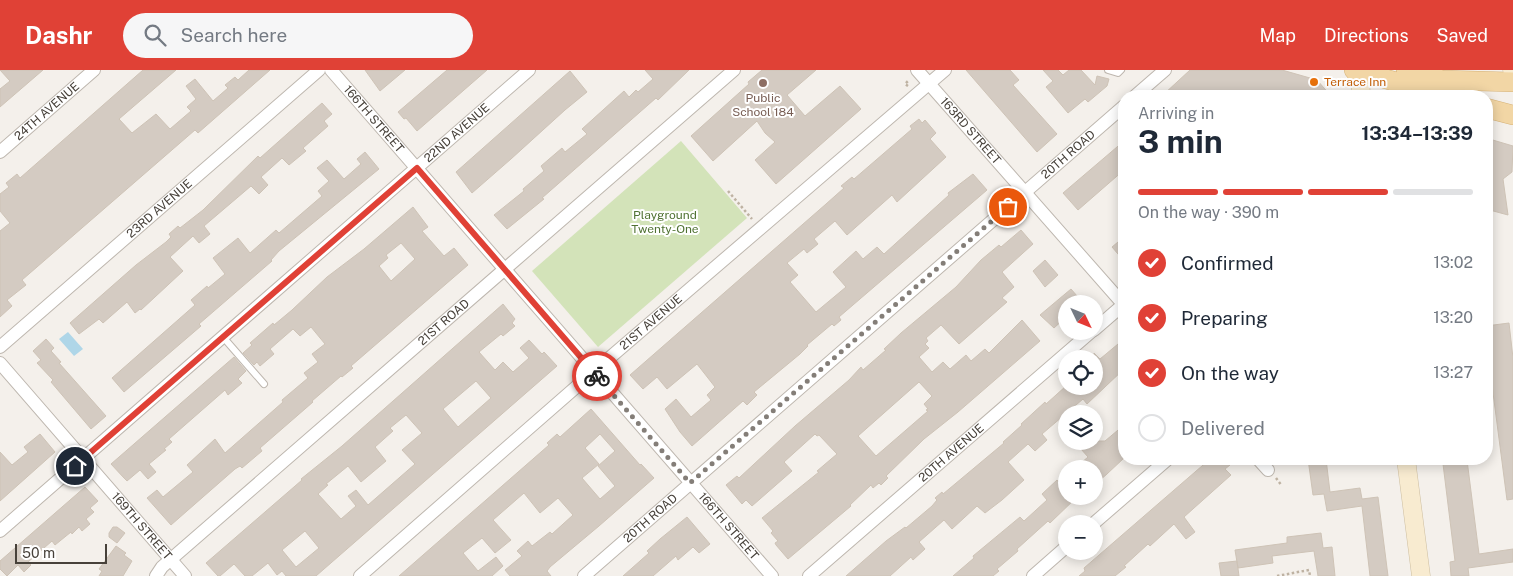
<!DOCTYPE html>
<meta charset="utf-8">
<style>
:root{--surface:#fff;--page:#f6f6f7;--text:#1f2937;--muted:#747a83;--line:#e0e1e3;--accent:#e04136}
body{margin:0;font-family:"Public Sans",sans-serif;background:var(--page);color:var(--text);height:100vh;display:flex;flex-direction:column;font-size:19px;white-space:nowrap}
*{box-sizing:border-box;margin:0}
p{font-size:16px;color:var(--muted)}
.icon{flex:none;width:28px;height:28px;fill:none;stroke:currentColor;stroke-width:2;stroke-linecap:round;stroke-linejoin:round}
.map{position:relative;flex:1;overflow:hidden}
.details{position:absolute;left:1118px;top:20px;width:375px;height:375px;display:flex;flex-direction:column;background:var(--surface);border-radius:20px;box-shadow:0 2px 12px #0003}
.details>*{flex:none}
.needle{width:32px;rotate:133deg}
.buttons{position:absolute;left:1058px;top:225px;display:grid;gap:10px}
.buttons a{display:grid;place-items:center;width:45px;height:45px;border-radius:50%;background:var(--surface);box-shadow:0 2px 12px #0003;font-size:25px}
.scale{position:absolute;left:15px;bottom:12px;width:92px;box-sizing:border-box;padding-left:5px;border:2px solid #47413a;border-top:0;font-size:14px;line-height:18px;white-space:nowrap;color:#47413a;-webkit-text-stroke:4px #fff;paint-order:stroke}
.pin{position:absolute;display:grid;place-items:center;width:42px;height:42px;color:#fff;margin:-21px;border:2px solid #fff;border-radius:50%;box-shadow:0 1px 5px #0007}
.courier{position:absolute;display:grid;place-items:center;width:50px;height:50px;margin:-25px;border:4px solid #e04136;border-radius:50%;background:#fff;color:#222;box-shadow:0 1px 6px #0007}
.headline em{font-style:normal;font-weight:700}
.headline div{display:flex;flex-direction:column-reverse}
.headline{display:flex;align-items:center;justify-content:space-between;height:85px;padding:0 20px}
h1{font-size:32px;font-weight:700;line-height:38px}
.bar{display:grid;grid-template-columns:repeat(4,1fr);gap:8px 5px;align-content:center;height:60px;padding:0 20px}
.bar i{height:6px;border-radius:4px;background:var(--line)}
.bar .current{background:var(--accent)}
.bar p{grid-column:span 4}
ol{padding:0 20px;list-style:none}
li{display:flex;align-items:center;gap:15px;height:55px}
li p{margin-inline-start:auto}
li .icon{padding:5px;border-radius:50%;background:var(--accent);color:#fff;stroke-width:4}
li:last-child{color:var(--muted)}
li i{width:28px;height:28px;border:2px solid var(--line);border-radius:50%}
header{display:flex;align-items:center;gap:30px;box-sizing:border-box;height:70px;padding:0 25px;background:var(--accent);color:#fff}
header strong{font-size:24px}
nav{display:flex;gap:28px;margin-inline-start:auto;font-size:18px}
.search{width:350px;height:45px;background:var(--page);display:flex;align-items:center;gap:12px;box-sizing:border-box;padding:0 18px;border-radius:28px;color:var(--muted);font-size:19px}
.map>svg:first-child{display:block}
.green{fill:#d3e3b9}
.water{fill:#afd6e8}
.building{fill:#d4cbc2;stroke:#cec3b6;fill-rule:evenodd}
.lines{fill:none;stroke-linecap:round;stroke-linejoin:round}
.lane-casing{stroke:#beb7af;stroke-width:8}
.street-casing{stroke:#beb7af;stroke-width:14}
.secondary-casing{stroke:#cdbea0;stroke-width:19}
.primary-casing{stroke:#d6b277;stroke-width:20}
.path{stroke:#beb2a2;stroke-width:2.5;stroke-dasharray:2.5 2.5;stroke-linecap:butt}
.lane{stroke:#fff;stroke-width:6}
.street{stroke:#fff;stroke-width:12}
.secondary{stroke:#f8ebd0;stroke-width:18}
.primary{stroke:#f2d6a5;stroke-width:19}
.done{stroke:#847e78;stroke-width:5;stroke-dasharray:0 9}
.route{stroke:#e04136;stroke-width:6}
.food-dot{fill:#e8710a;stroke:#fff;stroke-width:2}
.education-dot{fill:#8d6e63;stroke:#fff;stroke-width:2}
.labels{text-anchor:middle;stroke-width:4;stroke-linejoin:round;paint-order:stroke}
.food-label{font-size:12px;fill:#c56008;stroke:#fff;text-anchor:start}
.education-label{font-size:12px;fill:#785e54;stroke:#fff}
.street-label{font-size:12px;fill:#47413a;stroke:#fff}
.park-label{font-size:12px;fill:#507233;stroke:#fff}
</style>
<header>
<strong>Dashr</strong>
<div class="search"><svg class="icon" aria-label="search" viewBox="0 0 24 24"><circle cx="10" cy="10" r="6"/><path d="M15 15l6 6"/></svg>Search here</div>
<nav><a>Map</a><a>Directions</a><a>Saved</a></nav>
</header>
<div class="map">
<svg width="1513" height="506" viewBox="0 0 1513 506">
<rect width="100%" height="100%" fill="#f4f0eb"/>
<path class="green" d="M681 71 747 148 598 277 532 201Z"/>
<path class="water" d="M68 262 83 279 74 286 59 269Z"/>
<path class="building" d="M0 0H43L0 37V19L10 11Z
M143 0H176L119 49 132 63 156 44 170 59 191 41 187 37 196 29 186 16 195 9 213 31 228 18 225 15 235 7 238 10 249 0H270L198 63 195 60 22 210 26 215 7 230 12 236 0 247V161L10 153 0 141V124L9 117 6 113 17 104 20 108Z
M365 0H405L380 21Z
M447 0H487L417 61 406 48 404 49 398 42Z
M645 0H689L658 30 656 28 542 128 544 129 507 159 494 145 524 121 523 119 544 101 541 96 562 78 565 82 587 64 582 59 624 21 629 27 636 20 638 22 653 9Z
M762 0H816L787 25 805 46 840 16 861 39 776 114 755 90 775 72 765 63 757 51 713 91 691 66 749 14 748 12Z
M966 0H1010L1019 10 1013 15 1057 64 1037 82Z
M1043 0H1058L1063 5 1069 0H1081L1095 15 1097 6 1109 9 1107 16 1088 32 1085 29 1068 43 1046 17 1053 11Z
M1190 0H1282L1317 10 1331 26H1173L1164 24Z
M570 1 587 22 565 40 511 89 472 123 456 102Z
M322 33 332 44 324 51 328 56 303 78 306 81 289 95 282 88 261 107 268 115 259 124 251 116 204 156 210 164 199 173 193 166 170 187 183 201 141 240 140 239 135 243 127 232 103 253 99 249 79 264 70 253 136 195 166 172 171 167 169 164 178 156 180 158 203 140 258 86 260 88Z
M919 49 922 53 925 50 936 63 930 69 946 87 897 132 892 125 847 165 835 151 814 169 818 174 807 183 804 179 787 193 798 205 790 212 816 242 846 217 833 202 856 181 863 189 877 177 884 184 949 125 948 123 973 104 987 120 839 247 841 250 834 256 832 254 807 275 808 276 800 284 754 322 757 325 747 335 743 331 692 376 680 362 665 339 676 329 691 347 711 330 707 325 715 317 697 294 667 319 657 307 643 319 630 305 826 134 844 118 841 116 852 107 854 109 912 59 910 56Z
M1486 68 1513 76 1512 102 1503 109 1508 145 1486 139Z
M1124 71V100L1078 140 1063 123Z
M365 82 379 99 279 181 271 190 272 191 199 254 201 256 124 322 112 308 195 235 191 230 207 216 208 218 225 204 213 188 238 168 250 183 276 160 279 163 322 126 318 121 329 111 317 98 327 90 344 109 361 94 357 89Z
M413 137 428 157 422 161 444 186 454 178 468 195 351 296 353 298 342 307 341 306 312 331 313 332 260 378 262 381 242 398 240 396 235 399 171 455 147 428 157 420 163 427 193 402 187 395 215 369 225 383 283 332 282 330 308 308 304 303 318 292 312 284 325 274 311 257 300 266 293 259 270 279 274 284 260 296 257 292 254 295 243 283 252 275 250 273 273 253 274 255 292 240 327 207 364 179ZM401 173 415 189 391 211 379 196 388 188 386 185Z
M1021 160 1033 174 1002 202 1014 217 1002 228 1007 232 959 274 941 255 926 268 928 271 925 274 929 278 919 287 932 302 943 292 950 299 966 285 971 291 985 279 989 283 1022 250 1040 271 958 342 924 369 886 406 888 408 881 415 879 413 873 418 871 415 850 435 851 436 788 489 776 475 775 473 778 471 771 463 773 461 762 448 819 402 817 401 837 384 819 365 817 366 815 364 784 392 792 401 752 436 746 430 742 434 726 415 737 406 739 408 795 356 849 310 861 297 863 300 886 280 884 279 901 263 956 217 981 190 999 175 1001 177ZM919 312 932 326 924 334 928 339 926 340 928 341 876 386 858 366Z
M1124 167V191L1112 177Z
M1045 190 1058 205 1045 217 1033 201Z
M1071 219 1084 234H1066V247L1054 258 1040 245Z
M503 234 515 249 512 253 515 256 503 266 501 264 479 282 495 300 503 292 513 302 529 288 520 278 529 270 542 284 544 282 557 296 316 506H286L282 501 277 505 268 493 252 506H245L234 494 220 506H218L206 493 302 410 301 409 342 376ZM476 311 491 328 458 357 443 339ZM406 345 422 363 402 380 415 394 368 435 356 420 348 426 356 436 341 449 318 424 328 415 326 414 348 396 361 412 386 391 375 377 393 361 390 358ZM305 461 319 478 296 497 282 480Z
M1509 253 1513 288V429L1507 430 1486 269V256Z
M46 269 54 278 51 281 61 292 59 293 106 346 91 359 51 312 53 310 37 293 41 290 33 281Z
M1118 274 1124 281V299L1087 334 1083 329 1042 364 1047 370 1035 381 1028 374 1008 392 1024 410 1002 430 985 443 977 436 952 459 944 450 919 472 925 479 913 490 911 487 890 506H846L886 471 905 457 906 458 932 436 937 430 935 428 942 422 943 424 1004 373 1003 372 1022 355 1021 354 1045 332 1046 334 1066 316H1094V283L1100 289Z
M234 287 246 301 238 309 242 313 228 325 225 320 169 369 172 372 164 379 166 380 149 394 156 402 148 409 140 400 127 411 124 408 111 394Z
M591 339 640 395 641 394 654 408 599 456 550 497 547 501 551 506H510L505 500 522 486 517 481 528 471 532 476 550 462 552 464 573 445 558 428 540 443 524 423 493 450 511 470 495 483 482 468 463 483 478 501 496 487 503 496 492 506H399L549 375 547 373 557 364 560 367ZM600 364 615 381 598 396 615 416 600 429 582 408 599 394 585 378Z
M1124 355V388L1107 404 1099 411 1094 405V399H1074L1088 387 1074 371H1105Z
M40 364 55 382 0 431V382L12 395 28 382 24 377Z
M1210 389H1225L1230 395 1225 399 1231 405 1184 447 1195 462 1186 469 1174 454 1150 476 1148 474 1124 496 1126 497 1115 506H1079L1085 501 1084 498Z
M1308 389H1326L1330 422 1360 418 1362 429 1378 427 1388 506H1370L1362 436 1327 441 1324 424 1313 425Z
M1467 390 1479 484 1513 479V492L1468 498 1469 506H1451L1450 492 1455 491 1443 394Z
M1057 410 1066 420V426H1078L1050 453 1048 451 1017 479 1018 481 997 499 999 501 993 506H953L974 488 973 486 1020 447 1024 451 1047 430 1042 424Z
M85 417 98 431 90 438 94 442 86 449 90 454 82 461 79 457 72 464 71 462 55 475 52 471 28 492 31 495 24 502 18 495 7 506 0 499V491Z
M687 447 710 474 699 483 693 477 678 490 676 486 653 506H623L649 483 647 481 660 469Z
M113 457H117L125 463 117 473 109 467V463Z
M1321 463 1323 478 1332 477 1335 506H1318L1314 481 1272 486 1273 493 1238 498 1235 480 1287 473V467Z
M116 476 126 483 124 485 132 491 123 506H99L102 501 99 499Z
M1237 491 1239 506H1221L1219 493Z"/>
<g class="lines">
<defs>
<path id="lane" d="M1108 0 1118 3 1121 0
M223 267 264 314"/>
<g id="street">
<path id="s1" d="M331 0 772 506"/>
<path id="s2" d="M917 0 1124 235"/>
<path d="M1135 26 1165 0"/>
<path id="s3" d="M0 82 94 0"/>
<path d="M1094 260 1124 234"/>
<path id="s4" d="M0 277 319 0"/>
<path id="s5" d="M0 293 185 506"/>
<path d="M1258 389 1268 400"/>
<path d="M1093 454 1168 389"/>
<path id="s6" d="M0 461 529 0"/>
<path id="s7" d="M156 506 162 497 734 0"/>
<path id="s8" d="M360 506 607 290 945 0"/>
<path id="s9" d="M584 506 1124 36"/>
<path id="s10" d="M809 506 1092 261"/>
<path d="M1033 506 1066 477"/>
</g>
<path id="secondary" d="M1360 0 1361 26
M1512 0 1513 1
M1406 389 1421 506"/>
<path id="primary" d="M1354 0 1446 26
M1406 0 1442 10 1513 12
M1486 38 1513 45"/>
</defs>
<use href="#lane" class="lane-casing"/>
<use href="#street" class="street-casing"/>
<use href="#secondary" class="secondary-casing"/>
<use href="#primary" class="primary-casing"/>
<path class="path" d="M908 16 905 14 909 10
M728 121 752 149
M1276 408 1282 416
M1277 506 1309 500 1310 506"/>
<use href="#lane" class="lane"/>
<use href="#street" class="street"/>
<use href="#secondary" class="secondary"/>
<use href="#primary" class="primary"/>
</g>
<g class="lines">
<path class="done" d="M597 306 690 413 1008 137"/>
<path class="route" d="M75 396 417 98 597 306"/>
</g>
<circle class="food-dot" cx="1314" cy="12" r="5"/>
<circle class="education-dot" cx="763" cy="13" r="5"/>
<g class="labels">
<g class="food-label">
<text x="1324" y="16">Terrace Inn</text>
</g>
<g class="education-label">
<text x="763" y="32">Public<tspan x="763" dy="14">School 184</tspan></text>
</g>
<g class="street-label">
<text dy="4" stroke="none"><textPath href="#s3" startOffset="62">24TH AVENUE</textPath></text>
<text dy="4" stroke="none"><textPath href="#s1" startOffset="65">166TH STREET</textPath></text>
<text dy="4" stroke="none"><textPath href="#s2" startOffset="81">163RD STREET</textPath></text>
<text dy="4" stroke="none"><textPath href="#s6" startOffset="606">22ND AVENUE</textPath></text>
<text dy="4" stroke="none"><textPath href="#s9" startOffset="642">20TH ROAD</textPath></text>
<text dy="4" stroke="none"><textPath href="#s4" startOffset="211">23RD AVENUE</textPath></text>
<text dy="4" stroke="none"><textPath href="#s7" startOffset="384">21ST ROAD</textPath></text>
<text dy="4" stroke="none"><textPath href="#s8" startOffset="386">21ST AVENUE</textPath></text>
<text dy="4" stroke="none"><textPath href="#s10" startOffset="188">20TH AVENUE</textPath></text>
<text dy="4" stroke="none"><textPath href="#s9" startOffset="88">20TH ROAD</textPath></text>
<text dy="4" stroke="none"><textPath href="#s5" startOffset="216">169TH STREET</textPath></text>
<text dy="4" stroke="none"><textPath href="#s1" startOffset="605">166TH STREET</textPath></text>
</g>
<g class="park-label">
<text x="665" y="149">Playground<tspan x="665" dy="14">Twenty-One</tspan></text>
</g>
</g>
</svg>
<div class="buttons">
<a><svg class="needle" viewBox="-14 -14 28 28"><path d="M0-13l5 13h-10z" fill="#e53935"/><path d="M0 13l5-13h-10z" fill="#747a83"/></svg></a>
<a><svg class="icon" aria-label="locate" viewBox="0 0 24 24"><circle cx="12" cy="12" r="6"/><path d="M12 2v4M12 18v4M2 12h4M18 12h4"/></svg></a>
<a><svg class="icon" aria-label="layers" viewBox="0 0 24 24"><path d="M12 4l9 5-9 5-9-5zM3 14l9 5 9-5"/></svg></a>
<a>+</a>
<a>−</a>
</div>
<div class="scale">50 m</div>
<div class="pin" style="left:1008px;top:137px;background:#ea580c"><svg class="icon" aria-label="bag" viewBox="0 0 24 24"><path d="M5 8h14l-1 12H6zM9 8a3 3 0 0 1 6 0"/></svg></div>
<div class="pin" style="left:75px;top:396px;background:#1f2937"><svg class="icon" aria-label="home" viewBox="0 0 24 24"><path d="M3 11l9-7 9 7M6 9v11h12V9"/></svg></div>
<div class="courier" style="left:597px;top:306px"><svg class="icon" aria-label="bike" viewBox="0 0 24 24"><circle cx="6" cy="16" r="4"/><circle cx="18" cy="16" r="4"/><path d="M6 16l4-8h5l3 8M10 8l3 8H6M13 5h3"/></svg></div>
<section class="details">
<div class="headline"><div><h1>3 min</h1><p>Arriving in</p></div><em>13:34–13:39</em></div>
<div class="bar"><i class="current"></i><i class="current"></i><i class="current"></i><i></i><p>On the way · 390 m</p></div>
<ol>
<li><svg class="icon" aria-label="check" viewBox="0 0 24 24"><path d="M5 12l5 5 9-10"/></svg>Confirmed<p>13:02</p></li>
<li><svg class="icon" aria-label="check" viewBox="0 0 24 24"><path d="M5 12l5 5 9-10"/></svg>Preparing<p>13:20</p></li>
<li><svg class="icon" aria-label="check" viewBox="0 0 24 24"><path d="M5 12l5 5 9-10"/></svg>On the way<p>13:27</p></li>
<li><i></i>Delivered</li>
</ol>
</section>
</div>
